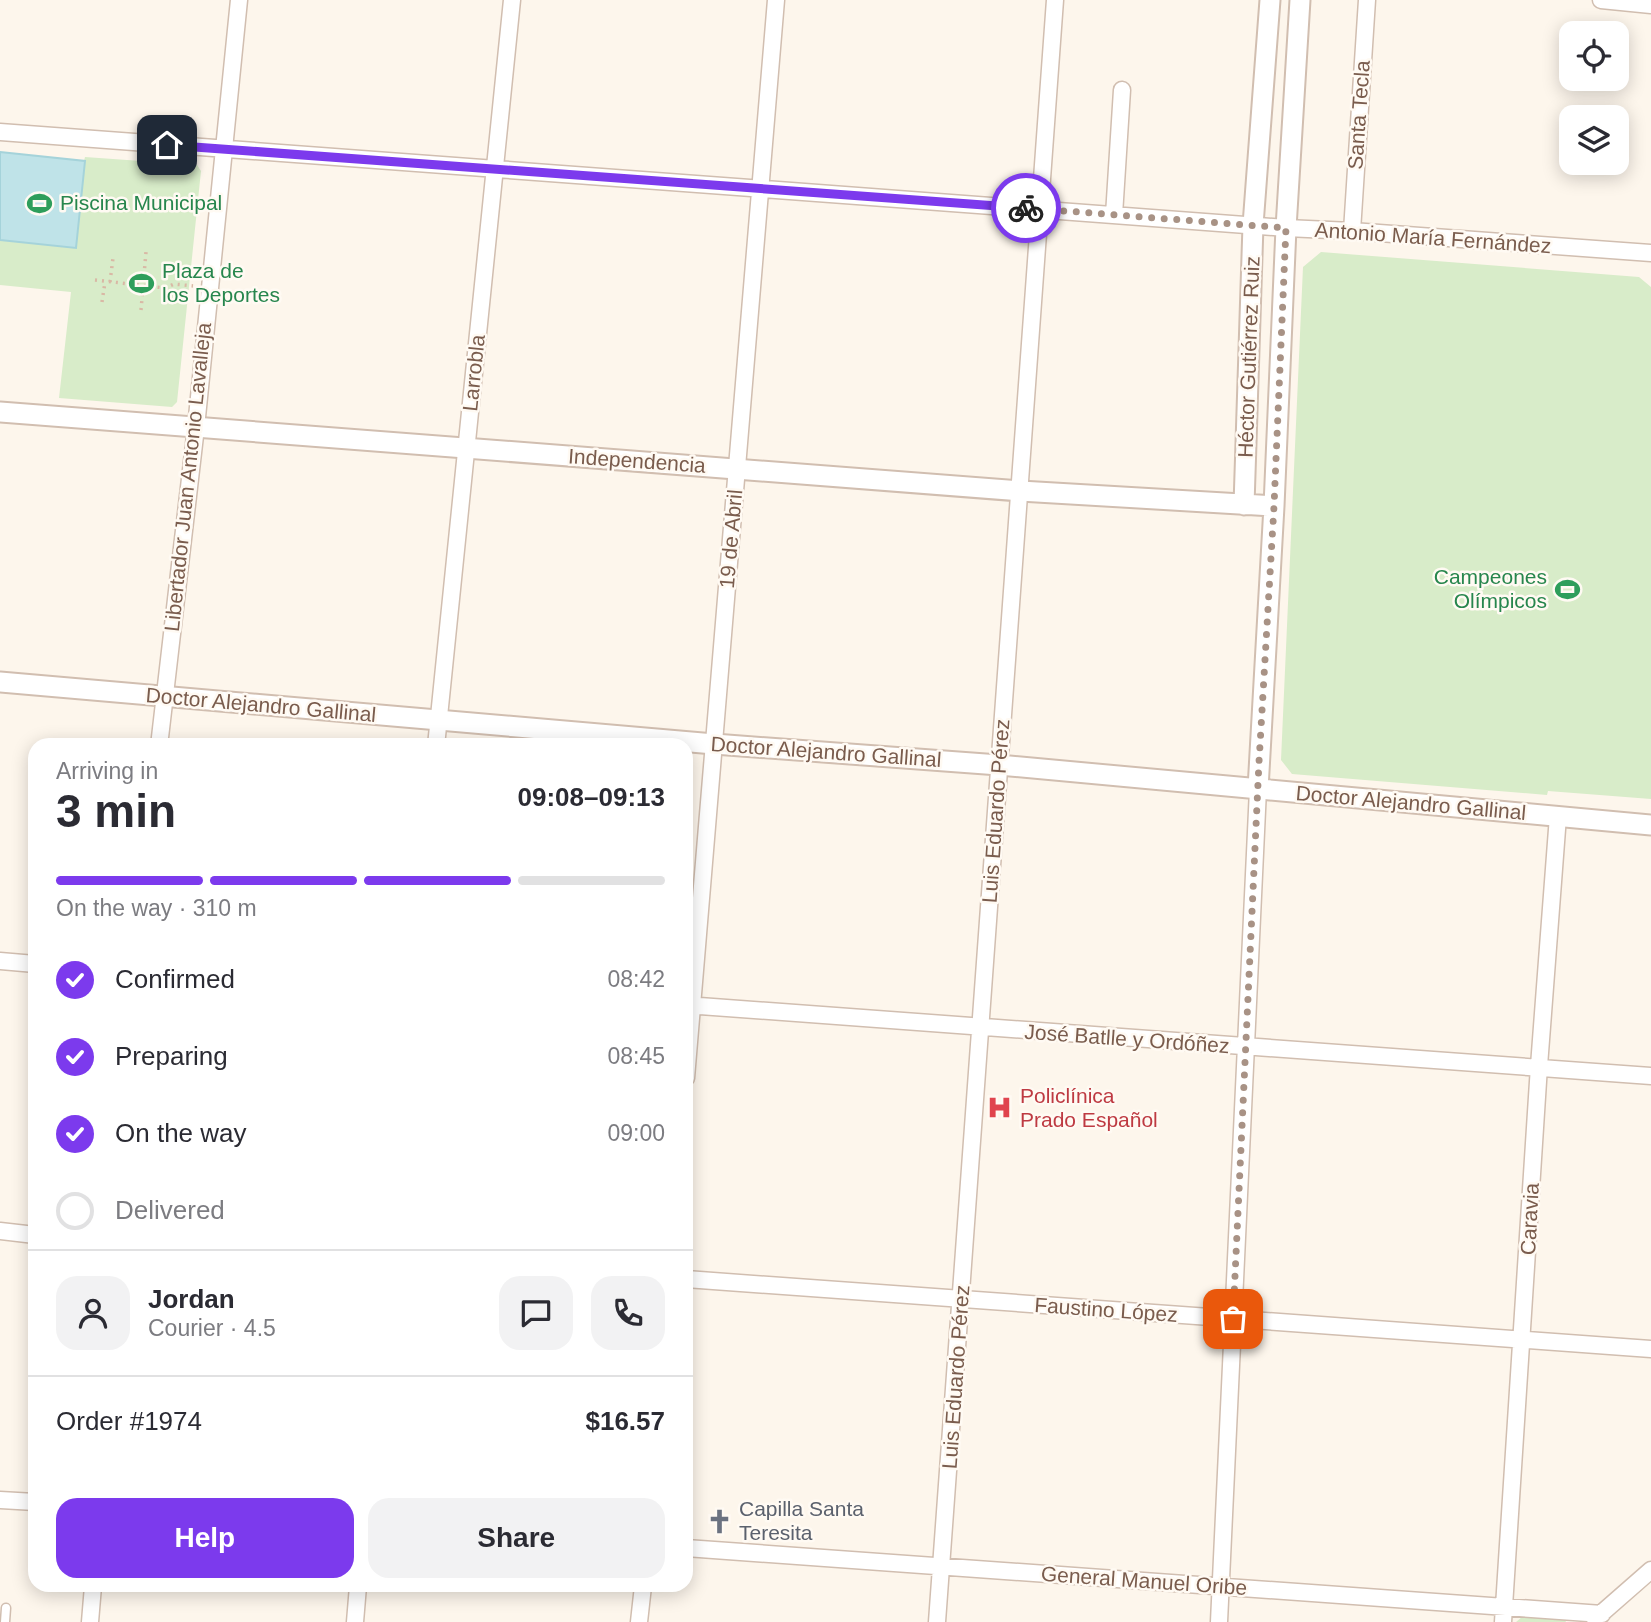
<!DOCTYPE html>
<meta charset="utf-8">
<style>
:root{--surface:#fff;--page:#f2f2f3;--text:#2b2b33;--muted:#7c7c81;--line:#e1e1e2;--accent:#7c3aed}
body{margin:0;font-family:Arial,sans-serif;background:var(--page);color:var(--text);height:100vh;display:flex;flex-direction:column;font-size:26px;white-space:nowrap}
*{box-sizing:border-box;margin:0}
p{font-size:23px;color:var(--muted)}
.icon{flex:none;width:38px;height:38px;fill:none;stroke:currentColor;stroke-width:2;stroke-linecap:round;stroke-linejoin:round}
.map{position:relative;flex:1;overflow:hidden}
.sheet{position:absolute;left:28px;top:738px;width:665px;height:854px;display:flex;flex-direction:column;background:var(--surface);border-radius:21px;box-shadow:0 4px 18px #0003}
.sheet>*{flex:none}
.controls{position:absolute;left:1559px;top:21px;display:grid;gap:14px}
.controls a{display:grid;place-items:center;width:70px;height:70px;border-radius:14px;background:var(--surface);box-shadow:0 4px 18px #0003;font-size:35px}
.pin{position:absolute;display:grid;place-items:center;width:60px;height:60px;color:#fff;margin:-30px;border-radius:14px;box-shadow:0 4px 10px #0006}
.courier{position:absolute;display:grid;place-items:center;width:70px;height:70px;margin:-35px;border:5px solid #7c3aed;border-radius:50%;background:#fff;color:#222;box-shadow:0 2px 9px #0007}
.overview em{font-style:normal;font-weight:700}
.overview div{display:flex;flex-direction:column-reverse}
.overview{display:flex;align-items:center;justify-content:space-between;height:119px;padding:0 28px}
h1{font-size:46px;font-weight:700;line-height:52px}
.bar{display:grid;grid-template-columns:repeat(4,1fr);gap:10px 7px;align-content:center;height:84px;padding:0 28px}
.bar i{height:9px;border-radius:5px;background:var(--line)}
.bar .on{background:var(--accent)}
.bar p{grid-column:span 4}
.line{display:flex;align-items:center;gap:18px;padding:0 28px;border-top:2px solid var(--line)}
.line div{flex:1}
.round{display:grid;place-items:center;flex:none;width:74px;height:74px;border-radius:21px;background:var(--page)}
ol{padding:0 28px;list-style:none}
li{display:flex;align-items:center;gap:21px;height:77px}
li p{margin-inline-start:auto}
li .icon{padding:7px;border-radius:50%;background:var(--accent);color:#fff;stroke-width:4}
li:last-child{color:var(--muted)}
li i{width:38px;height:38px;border:4px solid var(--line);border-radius:50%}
.cta{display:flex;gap:14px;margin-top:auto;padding:14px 28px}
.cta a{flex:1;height:80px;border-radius:21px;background:var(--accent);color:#fff;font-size:28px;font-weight:700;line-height:80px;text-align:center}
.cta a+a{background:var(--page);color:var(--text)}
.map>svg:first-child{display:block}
.green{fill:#d8ecc9}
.water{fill:#bfe3e8;stroke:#a5d3da;stroke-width:2}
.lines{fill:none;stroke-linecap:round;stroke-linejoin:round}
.service-casing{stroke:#d1beb0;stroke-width:11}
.minor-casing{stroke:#d1beb0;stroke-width:19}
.tertiary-casing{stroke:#d1beb0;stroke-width:23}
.path{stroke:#d9b8a5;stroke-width:3.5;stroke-dasharray:2 5;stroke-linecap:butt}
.service{stroke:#fff;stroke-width:8}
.minor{stroke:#fff;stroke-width:16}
.tertiary{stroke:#fff;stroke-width:19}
.done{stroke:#a89285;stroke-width:7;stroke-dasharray:0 12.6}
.route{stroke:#7c3aed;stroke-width:9}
.labels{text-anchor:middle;stroke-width:5;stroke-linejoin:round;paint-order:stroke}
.street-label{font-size:21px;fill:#7a5c4d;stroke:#fffaf3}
.leisure-label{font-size:21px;fill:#27864d;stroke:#fffaf3;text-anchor:start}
.health-label{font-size:21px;fill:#be3a42;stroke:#fffaf3;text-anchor:start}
.worship-label{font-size:21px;fill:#5b616d;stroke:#fffaf3;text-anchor:start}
</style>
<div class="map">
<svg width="1651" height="1622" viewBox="0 0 1651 1622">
<rect width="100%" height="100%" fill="#fdf6ec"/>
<path class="green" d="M0 152 84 161 85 157 197 165 201 171 177 402 172 407 59 398 71 292 0 285Z
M1321 252 1639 277 1651 287V799L1548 791 1547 795 1292 774 1281 760 1303 267Z
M1522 1617 1564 1618 1566 1622H1516Z"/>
<path class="water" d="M0 152 85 161 76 248 0 240Z"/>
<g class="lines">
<defs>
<path id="service" d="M5 1622 6 1608"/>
<path id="minor" d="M1601 0 1651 5
M0 132 1286 228 1352 231 1651 253
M1114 215 1122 90
M1352 231 1367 0
M159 746 196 427 239 0
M436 746 512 0
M0 961 35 964
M686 1005 1651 1076
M686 1078 776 0
M0 1231 35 1235
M686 1279 1651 1349
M0 1500 35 1502
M686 1548 1602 1614
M1595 1619 1651 1570
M90 1622 93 1586
M355 1622 358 1586
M639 1622 643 1586
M937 1622C979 1082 1015 541 1055 0
M1219 1622 1258 789
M1503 1622 1539 1066 1558 816"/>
<path id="tertiary" d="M0 412 1020 491 1274 506
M1244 505 1253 225 1270 0
M0 682 714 744 999 765 1651 825
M1258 789 1274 506 1286 228 1300 0"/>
</defs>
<use href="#service" class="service-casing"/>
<use href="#minor" class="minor-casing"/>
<use href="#tertiary" class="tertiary-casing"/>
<path class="path" d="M95 280 165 288 174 284 193 286
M110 282 113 258
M102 302 105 282
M141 310 146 252"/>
<use href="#service" class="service"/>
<use href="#minor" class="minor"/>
<use href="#tertiary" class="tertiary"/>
</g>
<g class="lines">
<path class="done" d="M1026 208 1286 228 1274 506 1259 762 1233 1319"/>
<path class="route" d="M167 145 1026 208"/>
</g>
<defs>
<symbol id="stadium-bare" viewBox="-9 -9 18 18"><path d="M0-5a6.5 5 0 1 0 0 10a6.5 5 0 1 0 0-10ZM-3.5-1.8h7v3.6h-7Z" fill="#2e9e5b" stroke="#fffaf3" stroke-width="2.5" paint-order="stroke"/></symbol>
<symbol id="hospital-bare" viewBox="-9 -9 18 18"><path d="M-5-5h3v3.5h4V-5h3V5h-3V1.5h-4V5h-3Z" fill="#e0444e" stroke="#fffaf3" stroke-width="2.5" paint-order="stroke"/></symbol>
<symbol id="church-bare" viewBox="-9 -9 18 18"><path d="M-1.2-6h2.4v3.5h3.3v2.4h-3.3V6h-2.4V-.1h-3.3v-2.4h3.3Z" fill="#6b7280" stroke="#fffaf3" stroke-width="2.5" paint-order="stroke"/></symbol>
</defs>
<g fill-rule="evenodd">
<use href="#stadium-bare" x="22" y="186" width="35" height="35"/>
<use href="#stadium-bare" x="124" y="266" width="35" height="35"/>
<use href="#stadium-bare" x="1550" y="572" width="35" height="35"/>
<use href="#hospital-bare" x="982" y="1090" width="35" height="35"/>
<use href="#church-bare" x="702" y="1504" width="35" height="35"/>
</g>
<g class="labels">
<g class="street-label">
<text transform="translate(1359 115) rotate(-86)" y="7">Santa Tecla</text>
<text transform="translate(1433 238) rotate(4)" y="7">Antonio María Fernández</text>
<text transform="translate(1249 357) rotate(-88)" y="7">Héctor Gutiérrez Ruiz</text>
<text transform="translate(474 373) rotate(-84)" y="7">Larrobla</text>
<text transform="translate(637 461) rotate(4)" y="7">Independencia</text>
<text transform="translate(188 477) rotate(-84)" y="7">Libertador Juan Antonio Lavalleja</text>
<text transform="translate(731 539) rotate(-85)" y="7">19 de Abril</text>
<text transform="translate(261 705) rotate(5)" y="7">Doctor Alejandro Gallinal</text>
<text transform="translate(826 752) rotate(4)" y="7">Doctor Alejandro Gallinal</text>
<text transform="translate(1411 803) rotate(5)" y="7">Doctor Alejandro Gallinal</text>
<text transform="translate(996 811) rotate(-86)" y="7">Luis Eduardo Pérez</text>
<text transform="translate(1127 1039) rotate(4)" y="7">José Batlle y Ordóñez</text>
<text transform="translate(1530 1219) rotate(-87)" y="7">Caravia</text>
<text transform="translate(1106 1310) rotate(4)" y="7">Faustino López</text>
<text transform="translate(956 1377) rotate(-86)" y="7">Luis Eduardo Pérez</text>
<text transform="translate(1144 1581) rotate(4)" y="7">General Manuel Oribe</text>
</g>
<g class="leisure-label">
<text x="60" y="210">Piscina Municipal</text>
<text x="162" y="278">Plaza de<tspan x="162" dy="24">los Deportes</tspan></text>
<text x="1547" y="584" text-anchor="end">Campeones<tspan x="1547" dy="24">Olímpicos</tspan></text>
</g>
<g class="health-label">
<text x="1020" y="1103">Policlínica<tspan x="1020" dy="24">Prado Español</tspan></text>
</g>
<g class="worship-label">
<text x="739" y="1516">Capilla Santa<tspan x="739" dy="24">Teresita</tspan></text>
</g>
</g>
</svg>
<div class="controls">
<a><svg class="icon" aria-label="locate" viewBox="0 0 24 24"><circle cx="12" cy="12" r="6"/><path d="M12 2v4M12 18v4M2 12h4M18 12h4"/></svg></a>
<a><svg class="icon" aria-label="layers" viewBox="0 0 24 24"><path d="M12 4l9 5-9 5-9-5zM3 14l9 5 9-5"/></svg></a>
</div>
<div class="pin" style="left:1233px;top:1319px;background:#ea580c"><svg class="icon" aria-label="bag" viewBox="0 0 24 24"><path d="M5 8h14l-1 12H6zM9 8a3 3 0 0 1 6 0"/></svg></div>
<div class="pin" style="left:167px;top:145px;background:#1f2937"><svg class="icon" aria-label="home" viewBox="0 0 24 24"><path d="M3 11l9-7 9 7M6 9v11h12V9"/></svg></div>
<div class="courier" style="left:1026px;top:208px"><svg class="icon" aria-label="bike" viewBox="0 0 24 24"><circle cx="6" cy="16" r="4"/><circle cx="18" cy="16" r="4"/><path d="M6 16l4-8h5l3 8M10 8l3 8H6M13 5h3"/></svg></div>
<section class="sheet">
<div class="overview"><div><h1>3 min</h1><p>Arriving in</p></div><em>09:08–09:13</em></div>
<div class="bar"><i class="on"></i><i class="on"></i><i class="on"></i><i></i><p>On the way · 310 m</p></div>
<ol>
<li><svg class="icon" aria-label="check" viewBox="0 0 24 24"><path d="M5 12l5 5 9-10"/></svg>Confirmed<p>08:42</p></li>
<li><svg class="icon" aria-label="check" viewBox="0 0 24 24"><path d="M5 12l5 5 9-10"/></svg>Preparing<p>08:45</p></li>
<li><svg class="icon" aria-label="check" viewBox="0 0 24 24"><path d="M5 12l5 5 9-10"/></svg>On the way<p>09:00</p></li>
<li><i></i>Delivered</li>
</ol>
<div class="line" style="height:126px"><a class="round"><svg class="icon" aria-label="person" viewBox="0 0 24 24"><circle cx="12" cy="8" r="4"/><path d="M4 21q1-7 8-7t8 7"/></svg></a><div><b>Jordan</b><p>Courier · 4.5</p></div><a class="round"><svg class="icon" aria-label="chat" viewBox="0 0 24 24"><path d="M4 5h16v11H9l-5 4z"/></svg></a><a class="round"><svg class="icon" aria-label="phone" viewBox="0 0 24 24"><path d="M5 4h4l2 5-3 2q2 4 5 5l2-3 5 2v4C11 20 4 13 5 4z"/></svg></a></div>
<div class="line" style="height:91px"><div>Order #1974</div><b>$16.57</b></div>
<div class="cta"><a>Help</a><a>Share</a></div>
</section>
</div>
